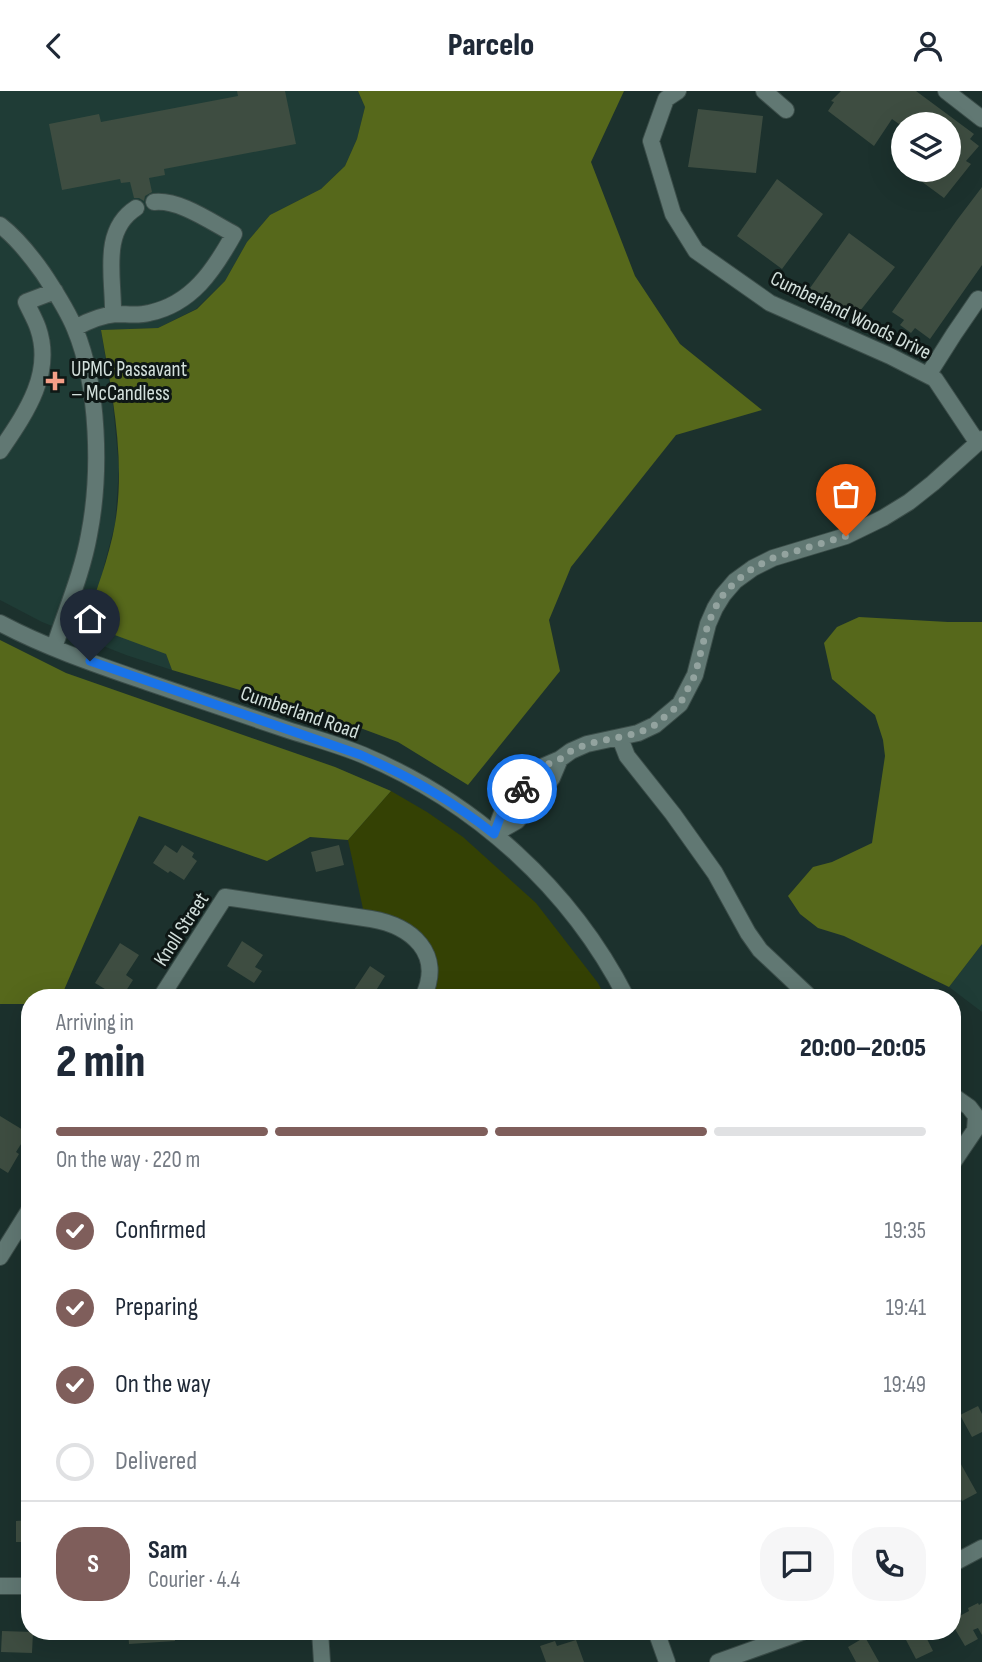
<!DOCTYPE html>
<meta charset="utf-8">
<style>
:root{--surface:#fff;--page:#f6f6f7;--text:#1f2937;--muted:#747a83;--line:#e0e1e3;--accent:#7f5e5b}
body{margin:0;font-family:"Sofia Sans Condensed",sans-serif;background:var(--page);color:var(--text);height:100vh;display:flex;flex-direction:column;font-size:26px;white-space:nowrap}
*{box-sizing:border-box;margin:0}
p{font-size:23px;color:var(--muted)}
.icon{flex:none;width:38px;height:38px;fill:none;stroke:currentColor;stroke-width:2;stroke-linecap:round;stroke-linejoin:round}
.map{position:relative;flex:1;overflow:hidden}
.details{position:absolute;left:21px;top:898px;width:940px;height:651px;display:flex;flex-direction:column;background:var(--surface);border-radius:28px;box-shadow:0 7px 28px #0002}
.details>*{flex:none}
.controls{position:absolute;left:891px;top:21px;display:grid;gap:14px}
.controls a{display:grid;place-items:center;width:70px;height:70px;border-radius:50%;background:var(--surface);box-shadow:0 7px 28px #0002;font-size:35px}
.pin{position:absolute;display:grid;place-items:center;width:60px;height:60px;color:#fff;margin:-72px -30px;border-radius:50% 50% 50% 0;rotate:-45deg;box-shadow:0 0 7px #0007}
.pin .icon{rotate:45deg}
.courier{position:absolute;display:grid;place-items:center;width:70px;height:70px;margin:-35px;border:5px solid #1a73e8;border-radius:50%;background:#fff;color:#222;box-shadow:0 2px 9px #0007}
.overview em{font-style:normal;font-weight:800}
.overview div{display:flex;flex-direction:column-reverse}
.overview{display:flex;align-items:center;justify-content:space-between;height:119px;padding:0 35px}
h1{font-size:46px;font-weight:800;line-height:52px}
.bar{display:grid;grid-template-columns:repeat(4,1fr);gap:10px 7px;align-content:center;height:84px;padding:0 35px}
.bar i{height:9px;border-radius:5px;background:var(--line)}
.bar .active{background:var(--accent)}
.bar p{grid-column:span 4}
.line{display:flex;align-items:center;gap:18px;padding:0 35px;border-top:2px solid var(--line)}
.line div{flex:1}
.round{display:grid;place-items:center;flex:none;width:74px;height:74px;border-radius:28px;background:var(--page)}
ol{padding:0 35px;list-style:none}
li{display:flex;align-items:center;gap:21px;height:77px}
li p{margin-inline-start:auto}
li .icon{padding:7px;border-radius:50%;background:var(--accent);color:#fff;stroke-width:4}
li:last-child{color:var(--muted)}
li i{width:38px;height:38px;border:4px solid var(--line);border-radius:50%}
header{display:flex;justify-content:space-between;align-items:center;height:91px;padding:0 35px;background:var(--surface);font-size:32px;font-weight:800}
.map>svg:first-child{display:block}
.built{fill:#1f3c36}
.green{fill:#344104}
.forest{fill:#56681b}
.building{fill:#3e4d41}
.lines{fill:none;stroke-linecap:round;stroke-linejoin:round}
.minor-casing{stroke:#3b4d49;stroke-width:18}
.minor{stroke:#617873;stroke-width:16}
.done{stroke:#93a39f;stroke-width:7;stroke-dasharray:0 12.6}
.route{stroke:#1a73e8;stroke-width:9}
.poi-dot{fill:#f49e87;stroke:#0e1715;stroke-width:2.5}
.labels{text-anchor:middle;stroke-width:6;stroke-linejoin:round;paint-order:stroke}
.street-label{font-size:21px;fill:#d3e0dc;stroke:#0e1715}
.poi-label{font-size:21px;fill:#d3e0dc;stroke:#0e1715;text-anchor:start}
</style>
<header><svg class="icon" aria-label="back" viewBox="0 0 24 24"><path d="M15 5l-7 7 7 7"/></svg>Parcelo<svg class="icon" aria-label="person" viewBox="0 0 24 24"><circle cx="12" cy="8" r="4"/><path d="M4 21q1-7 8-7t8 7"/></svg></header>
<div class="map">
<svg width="982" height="1571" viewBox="0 0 982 1571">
<rect width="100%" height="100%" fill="#1c312d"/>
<path class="built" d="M0 0H358L365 16 357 48 345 75 321 98 270 124 247 151 225 190 196 218 158 237 101 239 113 315 119 377 115 433 103 479 166 563 172 579 126 564 42 531 0 509Z
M982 853V921L949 896Z"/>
<path class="green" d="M391 700 427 721 463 746 536 812 598 892 605 906H423L421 855 365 827 348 749Z"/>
<path class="forest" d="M358 0H624L591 71 635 185 680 253 762 319 676 344 571 476 549 529 560 580 468 694 398 651 328 625 172 579 166 563 85 533C96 500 109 467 115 433 126 369 112 302 101 239L158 237 197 218 225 190 247 151 270 124 321 98 345 75 357 48 365 16Z
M859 526 948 531H982V853L949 896 844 845 818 837 800 823 788 805 813 776 832 771 872 752 885 665 883 649 875 624 832 588 824 552 837 536Z
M0 549 66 582 335 676 391 700 348 749 310 746 267 770 139 725 61 906H30V913H0Z"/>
<path class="building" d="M237 0H285L296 53 164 78 165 84 149 87 152 101 145 105 144 110 139 107H134L130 91 121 92 120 88 62 99 49 33 99 23 101 31 238 5Z
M841 0H916L974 43 970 48 979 55 966 70 971 73 944 107 906 79H948V33H899L892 28 874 55 828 20 834 11 831 10Z
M698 18 763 25 756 82 688 76Z
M777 88 823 123 782 178 737 145Z
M982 96V174L930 248 915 237 911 242 900 234 904 229 892 221 957 129Z
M849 142 895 176 856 225 847 219 844 225 810 197Z
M165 754 177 762 182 754 194 762 192 766 197 770 184 789 170 780 168 782 153 772Z
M339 754 344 774 316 781 311 761Z
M242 850 263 864 255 876 262 880 254 892 227 875Z
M120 852 139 864 126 884 133 889 122 906H118L95 892Z
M370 875 385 885 372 906H366L354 899Z
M0 1025 28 1042 16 1061 19 1063 8 1082 0 1077Z
M978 1315 982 1323V1341L972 1346 960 1324Z
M952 1357 977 1402 962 1410 952 1392Z
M30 1429V1451H16V1430Z
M978 1512 979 1514 982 1512V1544L978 1537 973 1539 978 1548 965 1555 952 1533V1529L969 1520 968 1517Z
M2 1540 33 1541 32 1562 1 1561Z
M128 1540H174L175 1550 129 1553Z
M906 1540H923L933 1560 916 1568 905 1547 909 1545Z
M865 1546 879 1571H856L848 1556Z
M576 1549 584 1571H546L540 1555 555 1550 557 1555Z"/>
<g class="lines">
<defs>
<path id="minor" d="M678 0 666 8 651 50 673 123 696 160 770 212 890 265 935 288 977 351
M764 0 786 19
M946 0 982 28
M0 134C17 147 31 165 43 182 54 199 67 218 75 238 99 296 101 383 89 444 82 483 66 519 54 557
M113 223C114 188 100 140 136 117
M75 237C88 230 101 224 116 223 127 223 138 225 149 222 192 213 214 179 234 143 211 131 179 108 154 111
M928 284 954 243 978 208
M0 360C25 323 54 283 38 237 35 228 30 220 26 211L55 200
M0 532C47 557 98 574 147 591 194 607 241 623 288 639 313 647 339 654 363 664 475 711 571 798 626 906
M620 647 627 665 673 723 715 782 748 842 760 859 810 906
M494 743 503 719 539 677 560 668 571 660 587 653 638 642 655 634 680 613 695 584 708 533 715 517 723 504 735 490 753 477 773 467 846 445 883 427 909 411 933 392 982 348
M494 743 517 730 552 687 560 668
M161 906 225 806 371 828C412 835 444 863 423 906
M952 1004 969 1016 976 1025 975 1039 952 1073
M0 1166 30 1118
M952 1473 982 1457
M0 1495H30
M320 1540 322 1571
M656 1540 667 1571
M718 1571 805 1540"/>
</defs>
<use href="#minor" class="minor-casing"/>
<use href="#minor" class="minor"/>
</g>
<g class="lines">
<path class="done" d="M522 698 539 677 560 668 571 660 587 653 638 642 655 634 680 613 695 584 708 533 715 517 723 504 736 490 753 477 773 467 846 445"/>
<path class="route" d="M90 570 361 664C412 687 451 709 494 743L503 719 522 698"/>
</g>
<path class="poi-dot" d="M51.5 279.5h7v7h7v7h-7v7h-7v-7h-7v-7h7z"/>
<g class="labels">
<g class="street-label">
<text transform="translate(851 224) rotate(26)" y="7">Cumberland Woods Drive</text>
<text transform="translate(300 621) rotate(19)" y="7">Cumberland Road</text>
<text transform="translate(181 838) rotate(-57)" y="7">Knoll Street</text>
</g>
<g class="poi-label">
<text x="71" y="285">UPMC Passavant<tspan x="71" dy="24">– McCandless</tspan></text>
</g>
</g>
</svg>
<div class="controls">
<a><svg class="icon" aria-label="layers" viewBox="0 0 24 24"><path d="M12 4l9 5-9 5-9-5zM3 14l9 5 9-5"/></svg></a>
</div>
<div class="pin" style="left:846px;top:445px;background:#ea580c"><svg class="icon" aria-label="bag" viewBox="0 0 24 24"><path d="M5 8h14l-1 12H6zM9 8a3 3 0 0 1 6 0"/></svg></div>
<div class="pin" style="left:90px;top:570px;background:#1f2937"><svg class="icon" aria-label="home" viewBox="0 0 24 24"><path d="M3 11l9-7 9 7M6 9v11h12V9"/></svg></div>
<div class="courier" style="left:522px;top:698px"><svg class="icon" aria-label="bike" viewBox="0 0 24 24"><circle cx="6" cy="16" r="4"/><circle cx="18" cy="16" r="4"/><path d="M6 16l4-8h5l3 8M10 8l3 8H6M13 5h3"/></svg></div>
<section class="details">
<div class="overview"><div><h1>2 min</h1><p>Arriving in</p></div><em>20:00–20:05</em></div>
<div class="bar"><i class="active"></i><i class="active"></i><i class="active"></i><i></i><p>On the way · 220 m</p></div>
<ol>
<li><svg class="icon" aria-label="check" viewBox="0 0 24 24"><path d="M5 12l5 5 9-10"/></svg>Confirmed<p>19:35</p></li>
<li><svg class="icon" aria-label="check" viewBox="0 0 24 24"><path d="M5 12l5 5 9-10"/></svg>Preparing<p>19:41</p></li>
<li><svg class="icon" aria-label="check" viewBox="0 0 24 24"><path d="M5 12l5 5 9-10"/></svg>On the way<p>19:49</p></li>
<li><i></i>Delivered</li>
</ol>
<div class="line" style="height:126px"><b class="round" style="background:var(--accent);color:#fff">S</b><div><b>Sam</b><p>Courier · 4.4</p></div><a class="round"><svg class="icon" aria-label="chat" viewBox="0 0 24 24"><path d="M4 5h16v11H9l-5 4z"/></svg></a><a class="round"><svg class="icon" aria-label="phone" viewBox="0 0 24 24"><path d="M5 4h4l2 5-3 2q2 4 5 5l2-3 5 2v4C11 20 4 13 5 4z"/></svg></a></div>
</section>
</div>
